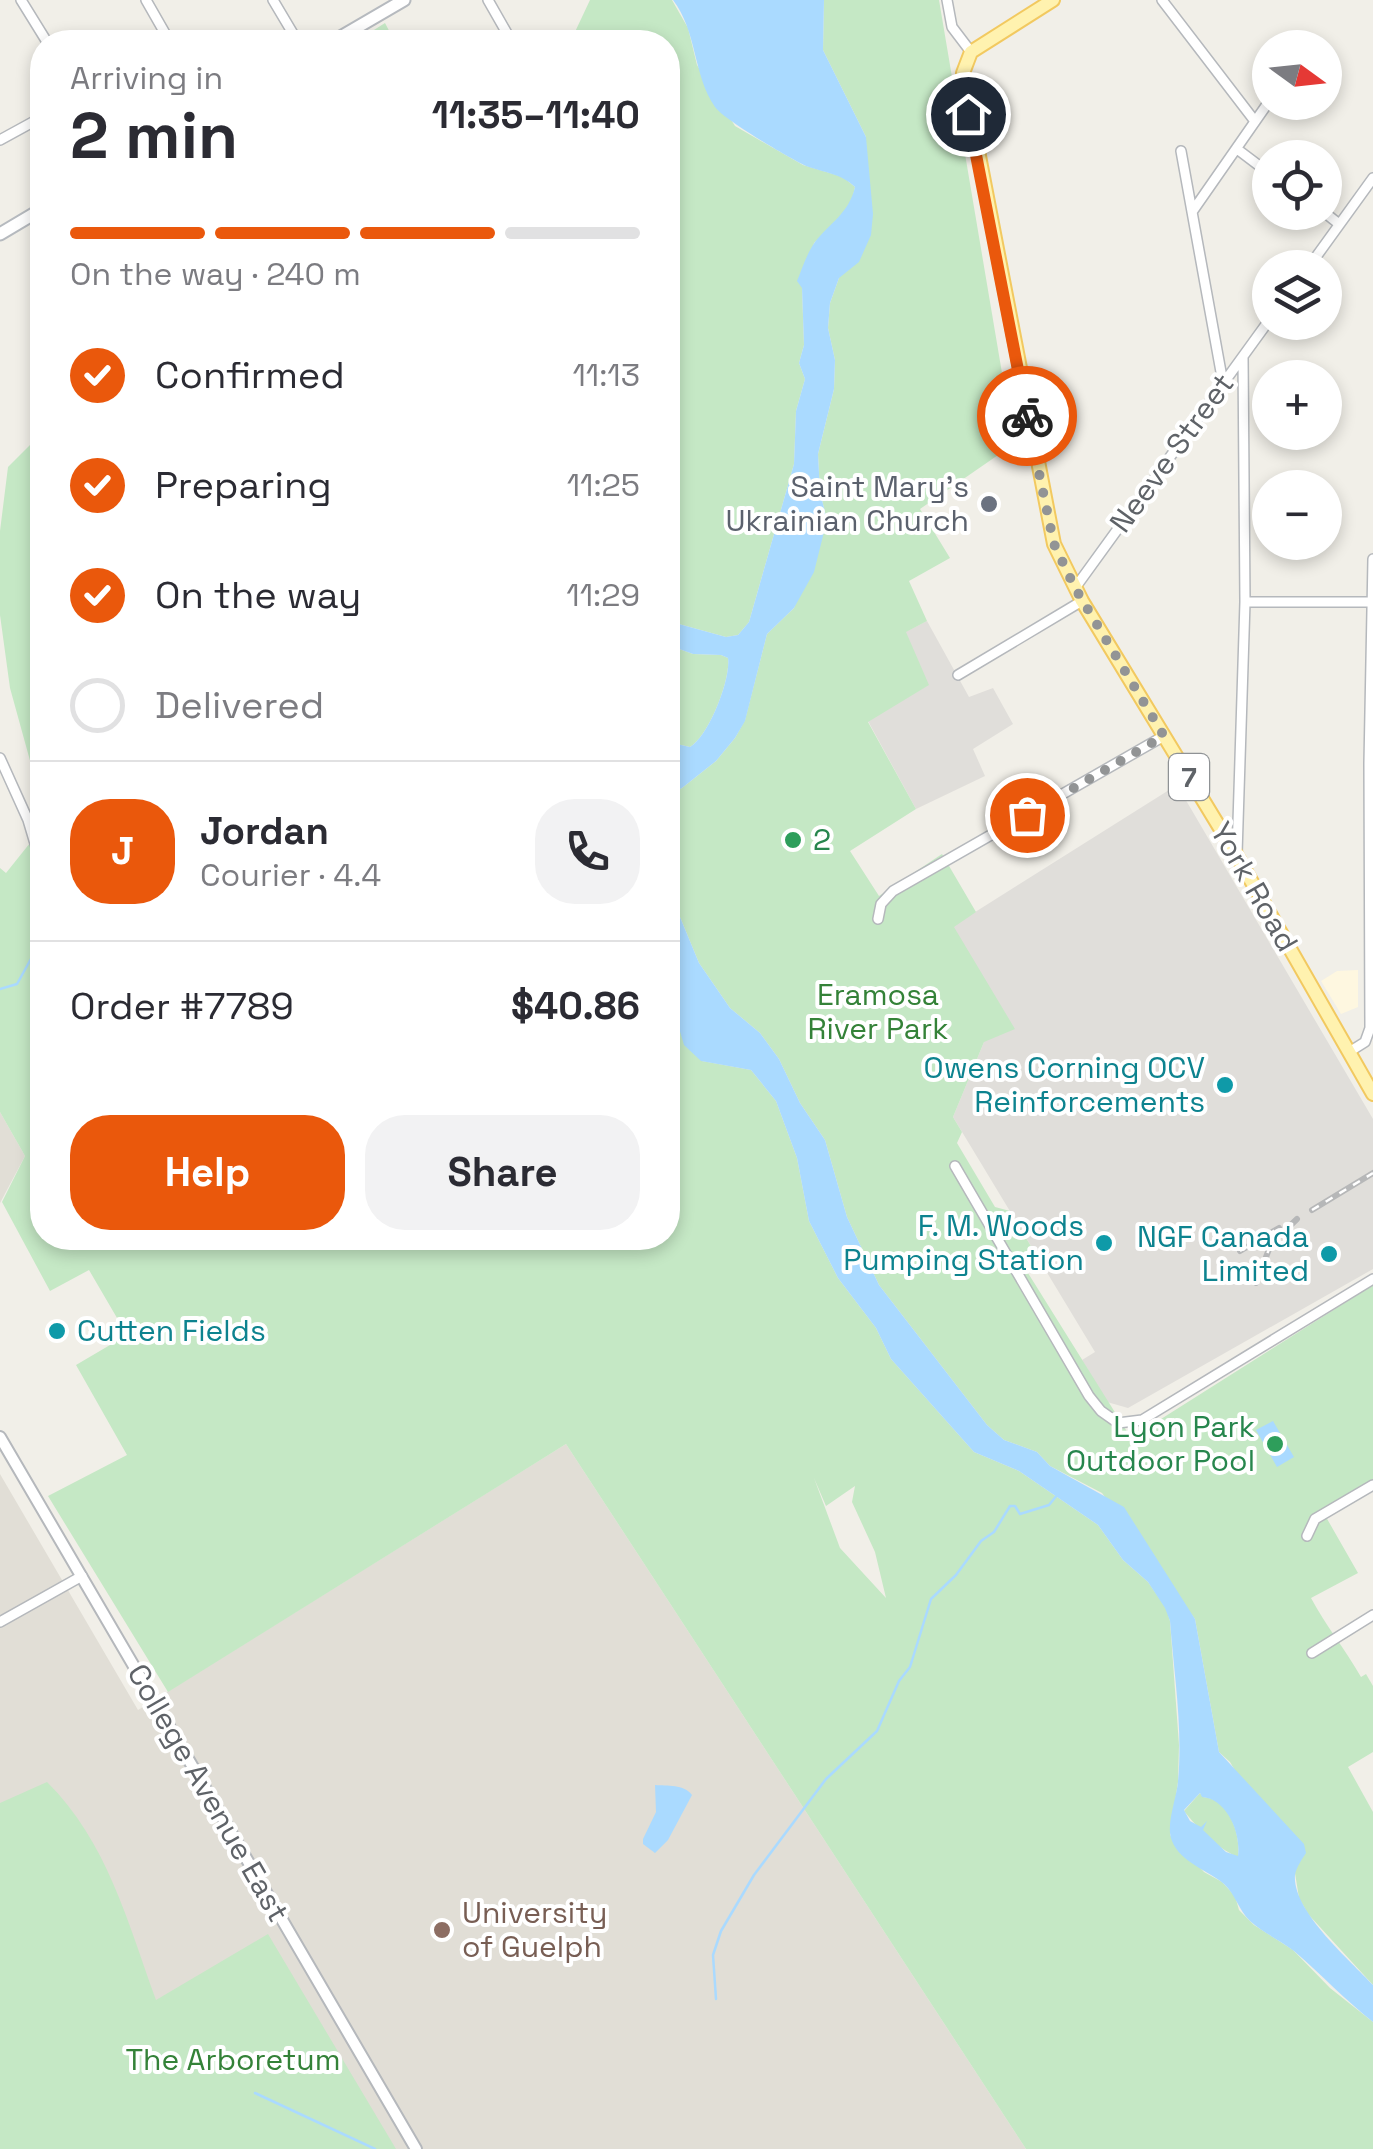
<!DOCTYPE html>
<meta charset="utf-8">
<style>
:root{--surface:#fff;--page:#f2f2f3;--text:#2b2b33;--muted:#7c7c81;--line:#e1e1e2;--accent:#ea580c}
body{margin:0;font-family:"Space Grotesk",sans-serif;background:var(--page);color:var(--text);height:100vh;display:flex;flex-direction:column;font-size:38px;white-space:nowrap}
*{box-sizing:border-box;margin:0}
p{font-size:32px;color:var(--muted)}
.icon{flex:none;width:55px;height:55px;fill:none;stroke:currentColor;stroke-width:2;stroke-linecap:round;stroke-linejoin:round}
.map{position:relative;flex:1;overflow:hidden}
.panel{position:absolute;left:30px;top:30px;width:650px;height:1220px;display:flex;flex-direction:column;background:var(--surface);border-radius:40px;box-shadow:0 5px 15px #0003}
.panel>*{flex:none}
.needle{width:65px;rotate:105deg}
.controls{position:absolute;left:1252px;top:30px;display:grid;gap:20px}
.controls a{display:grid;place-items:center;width:90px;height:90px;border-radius:50%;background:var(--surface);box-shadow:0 5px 15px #0003;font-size:50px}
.pin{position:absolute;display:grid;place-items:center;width:85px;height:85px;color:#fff;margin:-42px;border:5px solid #fff;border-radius:50%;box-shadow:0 2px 10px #0007}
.courier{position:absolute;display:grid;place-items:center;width:100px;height:100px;margin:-50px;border:8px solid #ea580c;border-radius:50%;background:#fff;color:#222;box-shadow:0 2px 12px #0007}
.summary em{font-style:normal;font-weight:600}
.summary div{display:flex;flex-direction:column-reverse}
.summary{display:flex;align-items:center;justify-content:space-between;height:170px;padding:0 40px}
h1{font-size:65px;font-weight:600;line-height:75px}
.bar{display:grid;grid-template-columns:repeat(4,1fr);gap:15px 10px;align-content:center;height:120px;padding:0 40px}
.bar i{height:12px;border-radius:8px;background:var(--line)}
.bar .on{background:var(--accent)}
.bar p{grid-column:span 4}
.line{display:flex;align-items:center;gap:25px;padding:0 40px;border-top:2px solid var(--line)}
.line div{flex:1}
.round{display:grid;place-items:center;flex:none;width:105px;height:105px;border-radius:40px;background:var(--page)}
ol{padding:0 40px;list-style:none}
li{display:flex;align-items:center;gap:30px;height:110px}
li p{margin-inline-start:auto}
li .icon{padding:10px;border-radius:50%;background:var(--accent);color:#fff;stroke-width:4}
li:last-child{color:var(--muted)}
li i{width:55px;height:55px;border:5px solid var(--line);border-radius:50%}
.primary-button{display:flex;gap:20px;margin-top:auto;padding:20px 40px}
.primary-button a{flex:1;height:115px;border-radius:40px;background:var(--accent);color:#fff;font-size:40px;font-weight:600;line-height:115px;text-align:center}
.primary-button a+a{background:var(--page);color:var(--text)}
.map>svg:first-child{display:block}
.commercial{fill:#fef7e0}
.industrial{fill:#e0deda}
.education{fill:#e1ded6}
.green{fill:#c5e8c5;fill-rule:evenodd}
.water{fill:#aadaff;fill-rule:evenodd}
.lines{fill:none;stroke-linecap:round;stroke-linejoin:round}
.stream{stroke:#aadaff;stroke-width:2.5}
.minor-casing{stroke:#b5b8bc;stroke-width:12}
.tertiary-casing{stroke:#b5b8bc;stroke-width:14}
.secondary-casing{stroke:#b6babf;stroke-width:15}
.primary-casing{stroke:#f2c960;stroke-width:16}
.minor{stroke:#fff;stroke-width:9}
.tertiary{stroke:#fff;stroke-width:10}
.secondary{stroke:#fff;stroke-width:11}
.primary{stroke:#fff2af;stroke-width:12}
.rail-casing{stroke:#b6b7b8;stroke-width:6}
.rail{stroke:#fff;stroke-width:2.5;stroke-dasharray:8;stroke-linecap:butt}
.done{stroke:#929495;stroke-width:10;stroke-dasharray:0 18}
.route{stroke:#ea580c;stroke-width:12}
.worship-dot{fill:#6b7280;stroke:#fff;stroke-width:4}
.leisure-dot{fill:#2e9e5b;stroke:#fff;stroke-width:4}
.culture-dot{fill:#0f9aa8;stroke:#fff;stroke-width:4}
.education-dot{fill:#8d6e63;stroke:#fff;stroke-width:4}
.labels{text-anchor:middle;stroke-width:8;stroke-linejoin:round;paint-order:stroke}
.shield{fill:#fff;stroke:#8f9295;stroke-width:2.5}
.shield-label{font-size:28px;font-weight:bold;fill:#5f6368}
.street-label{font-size:30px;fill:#5f6368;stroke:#fff}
.worship-label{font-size:30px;fill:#5b616d;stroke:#fff;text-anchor:end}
.leisure-label{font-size:30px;fill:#27864d;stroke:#fff;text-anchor:start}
.park-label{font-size:30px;fill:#348238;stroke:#fff}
.culture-label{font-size:30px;fill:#0d838f;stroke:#fff;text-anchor:end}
.education-label{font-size:30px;fill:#785e54;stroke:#fff;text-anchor:start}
</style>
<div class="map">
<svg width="1373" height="2149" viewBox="0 0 1373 2149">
<rect width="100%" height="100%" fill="#f1efe8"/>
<path class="commercial" d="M1358 970V1007L1341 1014 1321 981 1337 971Z"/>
<path class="industrial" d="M927 621 969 697 993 688 1013 724 973 749 985 776 916 809 868 721 928 685 905 632Z
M1177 785 1373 1119V1269L1128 1408 1107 1402 1082 1360 1095 1352 953 1117 984 1042 953 926Z"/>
<path class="education" d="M0 1112 25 1156 0 1203Z
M566 1444 1026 2149H0V1474L138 1710Z"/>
<path class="green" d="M590 0H672L688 28 697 65 735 126 803 165 843 177 855 187 852 200 838 221 814 243 802 288 804 345 799 363 805 379 796 411 794 464 749 622 738 635 726 637 668 621V42H578L574 34Z
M824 0H939L1014 444 920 509 950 558 909 581 927 621 906 632 929 685 868 722 916 809 850 851 879 896 942 854 976 912 954 927 1015 1029 984 1042 953 1117 962 1132 957 1143 995 1207 1010 1211 1032 1248 1018 1257 1131 1438 1373 1285V1479L1322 1510 1358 1573 1311 1598C1326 1626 1345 1649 1361 1677L1366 1674 1373 1686V1752L1348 1767 1373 1812V1985L1308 1914 1299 1898 1295 1873 1230 1762 1219 1752 1195 1619 1102 1493 1050 1466 1037 1452 1004 1440 987 1425 879 1285 847 1217 825 1140 800 1103 779 1059 760 1033 730 1008 699 963 668 888V795L682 788 716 761 735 738 745 720 767 634 794 608 827 520 820 492 818 454 834 389 835 360 828 328 830 303 839 278 866 137 823 50Z
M385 23 395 42H355Z
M42 433V804L10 688 0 615V531L8 467Z
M668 645 693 654 721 655 728 658C731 680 708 737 690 747L668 742Z
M34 838 41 876 38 903 42 908 34 929 42 932V1238H668V960L678 999 676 1018 702 1061 751 1070 776 1101 797 1158 809 1221 838 1278 876 1328 891 1359 974 1452 1019 1471 1098 1525 1123 1560 1148 1582 1166 1608 1170 1621 1179 1745 1178 1782 1170 1835 1204 1872 1222 1882 1235 1896 1239 1910 1254 1925 1293 1950 1330 1988 1373 2022V2149H1026L566 1444 168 1692 48 1496 127 1455 76 1365 127 1335 89 1270 50 1291 2 1202 25 1156 0 1112V868L6 873ZM814 1478 826 1506 855 1486 852 1502 875 1552 886 1598 840 1548Z
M47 1782C107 1841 128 1923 156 2000L268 1934 396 2149H0V1803Z
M1200 1793 1203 1797C1229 1799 1241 1834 1238 1857 1216 1848 1197 1827 1184 1811Z"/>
<path class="water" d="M673 0H824L823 50 866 137 873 214 871 235 859 262 839 278 830 303 828 328 835 360 834 389 818 454 820 492 827 520 814 572 794 608 767 634 745 721 735 738 716 761 682 788 668 795V742L690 747C708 737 731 680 728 658L721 655 693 654 668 645V621L726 637 738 635 749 622 794 464 796 411 805 379 799 363 804 345 802 288 797 281C802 269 807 253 815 242 830 223 849 213 855 187 840 173 825 173 806 166 792 160 723 119 715 107 693 75 697 31 673 0Z
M668 888 699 963 730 1008 760 1033 779 1059 800 1103 825 1140 847 1217 879 1285 987 1425 1004 1440 1037 1452 1050 1466 1124 1507 1195 1619 1219 1752 1304 1844 1306 1853C1302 1859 1296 1868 1295 1875 1292 1911 1350 1960 1373 1985V2022C1345 2000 1321 1974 1294 1951 1280 1940 1263 1933 1250 1921 1238 1909 1236 1895 1224 1884 1209 1871 1180 1862 1172 1841 1165 1825 1177 1798 1178 1781 1183 1729 1174 1674 1170 1621L1165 1608 1148 1582 1123 1560 1098 1525 1019 1471 974 1452 891 1359 876 1328 838 1278 809 1221 797 1158 776 1101 751 1070 701 1061 684 1045 676 1018 678 999 668 960ZM1200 1793 1202 1797C1227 1799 1241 1833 1238 1856L1226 1852 1203 1830 1207 1821 1201 1827 1190 1821 1184 1810Z
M1273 1421 1294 1457 1277 1467 1256 1430Z
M655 1785C667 1786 684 1784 692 1795L668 1840 655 1853 643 1844V1839L656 1812Z"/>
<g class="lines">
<path class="stream" d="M0 989 17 984 42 939
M716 1999 713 1955 721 1931 754 1875 826 1779 877 1731 899 1681 910 1667 931 1599 956 1575 981 1541 994 1532 1010 1506H1015L1020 1514 1049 1505 1058 1494
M255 2093 375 2149"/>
<defs>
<path id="minor" d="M21 0 47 42
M146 0 170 42
M273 0 298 42
M488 0 512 42
M947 0 952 27 971 52
M1162 0 1254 120
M0 140 42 117
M1237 149 1270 174
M1181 151 1223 383
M1192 212 1270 100
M1324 212 1339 224
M1308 268 1373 178
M40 314 42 312
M1075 588 1270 319
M1245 602H1371
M958 675 1082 601
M0 758 28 820 42 867
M1237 854 1245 602 1243 357
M878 919 881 904 893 891 1164 736
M1349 1052 1365 1042 1370 1028 1369 763 1373 559
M955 1166 1089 1396 1101 1411 1118 1423 1142 1420 1373 1279
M1307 1536 1315 1519 1373 1485
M0 1622 82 1576
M1312 1653 1373 1615"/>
<path id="tertiary" d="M0 1437 416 2149"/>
<path id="secondary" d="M332 42 404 0
M0 234 42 209"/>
<path id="primary" d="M1053 0 971 52 963 73 1054 544 1082 601 1237 856 1373 1094"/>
</defs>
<use href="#minor" class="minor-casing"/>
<use href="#tertiary" class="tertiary-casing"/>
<use href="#secondary" class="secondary-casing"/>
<use href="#primary" class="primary-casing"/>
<use href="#minor" class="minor"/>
<use href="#tertiary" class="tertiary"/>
<use href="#secondary" class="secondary"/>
<use href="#primary" class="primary"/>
<defs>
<path id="rail" d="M1312 1210 1373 1173
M1240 1251 1279 1228
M1256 1283 1271 1244 1297 1219"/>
</defs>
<use href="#rail" class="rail-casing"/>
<use href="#rail" class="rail"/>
</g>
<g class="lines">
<path class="done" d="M1027 815 1164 736 1075 588 1054 544 1027 416"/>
<path class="route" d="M968 114 1027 416"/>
</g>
<circle class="worship-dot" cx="989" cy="504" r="10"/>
<g class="leisure-dot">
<circle cx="793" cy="840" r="10"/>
<circle cx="1275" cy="1444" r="10"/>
</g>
<g class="culture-dot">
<circle cx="1225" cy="1085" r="10"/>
<circle cx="1104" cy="1243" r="10"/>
<circle cx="1329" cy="1254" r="10"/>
<circle cx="57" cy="1331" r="10"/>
</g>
<circle class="education-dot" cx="442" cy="1930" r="10"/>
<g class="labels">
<rect class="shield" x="1169" y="754" width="40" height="46" rx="8"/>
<g class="shield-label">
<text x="1189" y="787">7</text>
</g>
<g class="street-label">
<text transform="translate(1172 453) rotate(-54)" y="10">Neeve Street</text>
<text transform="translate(1254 887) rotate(60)" y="10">York Road</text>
<text transform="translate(208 1793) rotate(60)" y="10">College Avenue East</text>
</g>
<g class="worship-label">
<text x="969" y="497">Saint Mary's<tspan x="969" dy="34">Ukrainian Church</tspan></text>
</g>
<g class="leisure-label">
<text x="813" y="850">2</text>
<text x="1255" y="1437" text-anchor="end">Lyon Park<tspan x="1255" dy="34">Outdoor Pool</tspan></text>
</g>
<g class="park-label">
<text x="878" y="1005">Eramosa<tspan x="878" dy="34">River Park</tspan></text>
<text x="233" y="2070">The Arboretum</text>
</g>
<g class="culture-label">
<text x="1205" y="1078">Owens Corning OCV<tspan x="1205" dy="34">Reinforcements</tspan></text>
<text x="1084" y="1236">F. M. Woods<tspan x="1084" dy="34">Pumping Station</tspan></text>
<text x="1309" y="1247">NGF Canada<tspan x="1309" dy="34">Limited</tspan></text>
<text x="77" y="1341" text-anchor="start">Cutten Fields</text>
</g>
<g class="education-label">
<text x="462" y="1923">University<tspan x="462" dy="34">of Guelph</tspan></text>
</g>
</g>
</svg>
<div class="controls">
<a><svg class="needle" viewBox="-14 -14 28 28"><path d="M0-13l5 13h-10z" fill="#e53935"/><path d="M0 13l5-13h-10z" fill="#7c7c81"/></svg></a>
<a><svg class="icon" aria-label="locate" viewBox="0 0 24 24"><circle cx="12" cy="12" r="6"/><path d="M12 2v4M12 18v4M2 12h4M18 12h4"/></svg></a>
<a><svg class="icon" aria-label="layers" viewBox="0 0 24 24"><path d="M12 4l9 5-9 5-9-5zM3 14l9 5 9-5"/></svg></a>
<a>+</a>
<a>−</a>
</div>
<div class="pin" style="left:1027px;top:815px;background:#ea580c"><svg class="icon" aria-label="bag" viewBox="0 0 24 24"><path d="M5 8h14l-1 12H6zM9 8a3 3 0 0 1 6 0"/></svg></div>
<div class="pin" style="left:968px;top:114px;background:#1f2937"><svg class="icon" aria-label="home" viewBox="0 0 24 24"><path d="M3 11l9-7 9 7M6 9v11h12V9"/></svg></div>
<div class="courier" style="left:1027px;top:416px"><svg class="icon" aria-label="bike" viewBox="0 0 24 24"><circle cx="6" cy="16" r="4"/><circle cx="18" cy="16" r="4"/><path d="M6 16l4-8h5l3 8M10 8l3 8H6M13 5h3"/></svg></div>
<section class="panel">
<div class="summary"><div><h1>2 min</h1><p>Arriving in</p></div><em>11:35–11:40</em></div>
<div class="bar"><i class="on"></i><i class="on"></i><i class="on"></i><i></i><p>On the way · 240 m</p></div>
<ol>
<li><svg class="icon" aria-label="check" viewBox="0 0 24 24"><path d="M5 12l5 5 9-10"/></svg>Confirmed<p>11:13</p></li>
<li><svg class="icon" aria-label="check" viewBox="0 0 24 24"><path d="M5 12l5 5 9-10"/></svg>Preparing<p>11:25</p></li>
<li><svg class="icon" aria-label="check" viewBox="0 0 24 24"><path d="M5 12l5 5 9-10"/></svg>On the way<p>11:29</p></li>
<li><i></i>Delivered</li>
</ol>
<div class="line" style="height:180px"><b class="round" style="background:var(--accent);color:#fff">J</b><div><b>Jordan</b><p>Courier · 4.4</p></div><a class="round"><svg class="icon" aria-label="phone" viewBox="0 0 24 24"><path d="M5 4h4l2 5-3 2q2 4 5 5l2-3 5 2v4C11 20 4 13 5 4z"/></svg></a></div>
<div class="line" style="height:130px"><div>Order #7789</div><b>$40.86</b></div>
<div class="primary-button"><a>Help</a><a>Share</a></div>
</section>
</div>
